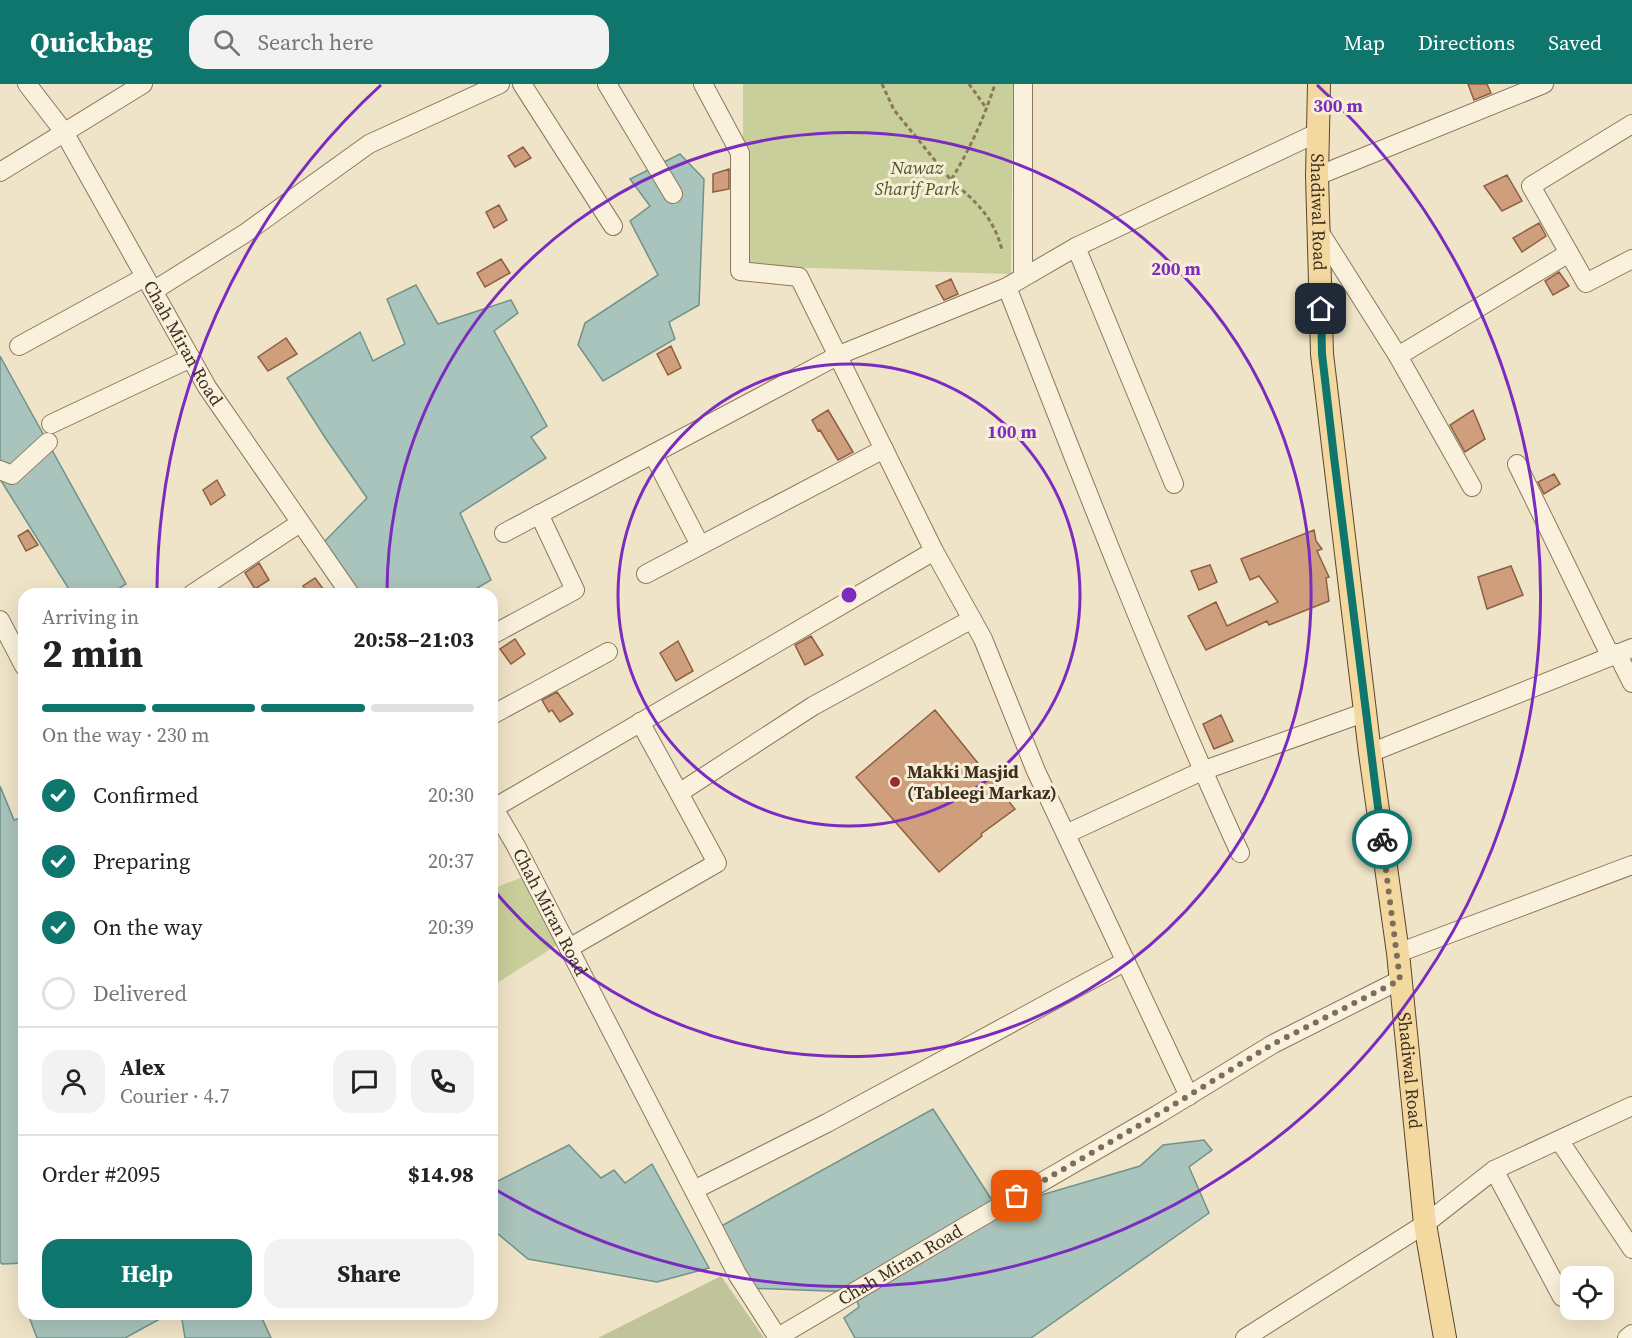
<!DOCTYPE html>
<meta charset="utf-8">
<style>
:root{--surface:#fff;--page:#f2f2f2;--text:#222;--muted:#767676;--line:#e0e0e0;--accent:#0f766e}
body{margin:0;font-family:"Source Serif 4",serif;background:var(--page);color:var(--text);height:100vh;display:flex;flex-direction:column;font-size:22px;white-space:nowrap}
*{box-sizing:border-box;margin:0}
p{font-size:20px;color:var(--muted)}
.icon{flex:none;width:33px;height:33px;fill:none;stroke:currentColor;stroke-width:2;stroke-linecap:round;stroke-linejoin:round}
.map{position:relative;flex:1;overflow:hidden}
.sheet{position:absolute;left:18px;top:504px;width:480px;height:732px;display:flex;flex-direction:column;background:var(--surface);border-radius:18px;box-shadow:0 6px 24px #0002}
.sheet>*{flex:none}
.controls{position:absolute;left:1560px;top:1182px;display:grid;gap:12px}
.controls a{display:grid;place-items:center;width:54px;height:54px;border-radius:12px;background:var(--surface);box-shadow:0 6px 24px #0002;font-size:30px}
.pin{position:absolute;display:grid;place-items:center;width:51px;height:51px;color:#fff;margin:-26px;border-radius:12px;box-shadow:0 3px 9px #0006}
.courier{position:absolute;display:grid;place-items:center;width:60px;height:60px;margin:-30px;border:4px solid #0f766e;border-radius:50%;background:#fff;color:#222;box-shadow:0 2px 8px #0007}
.head em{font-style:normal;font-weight:700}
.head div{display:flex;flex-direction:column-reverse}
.head{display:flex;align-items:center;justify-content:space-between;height:102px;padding:0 24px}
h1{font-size:39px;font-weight:700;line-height:45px}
.bar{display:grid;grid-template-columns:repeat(4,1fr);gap:9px 6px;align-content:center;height:72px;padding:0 24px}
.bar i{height:8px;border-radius:4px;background:var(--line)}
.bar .selected{background:var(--accent)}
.bar p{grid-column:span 4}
.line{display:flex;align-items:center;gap:15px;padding:0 24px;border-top:2px solid var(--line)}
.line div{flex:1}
.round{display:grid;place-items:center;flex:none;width:63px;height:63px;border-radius:18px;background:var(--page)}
ol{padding:0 24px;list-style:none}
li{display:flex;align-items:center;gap:18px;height:66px}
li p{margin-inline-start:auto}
li .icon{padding:6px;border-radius:50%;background:var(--accent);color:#fff;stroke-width:4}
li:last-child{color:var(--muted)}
li i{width:33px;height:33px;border:3px solid var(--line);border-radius:50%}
.action{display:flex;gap:12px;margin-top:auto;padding:12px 24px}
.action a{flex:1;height:69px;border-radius:18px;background:var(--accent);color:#fff;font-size:24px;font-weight:700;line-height:69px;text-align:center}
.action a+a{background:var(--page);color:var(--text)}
header{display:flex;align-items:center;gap:36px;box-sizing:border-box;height:84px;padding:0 30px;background:var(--accent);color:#fff}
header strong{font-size:28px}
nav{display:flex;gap:33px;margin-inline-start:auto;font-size:21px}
.search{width:420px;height:54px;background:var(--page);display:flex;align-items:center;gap:15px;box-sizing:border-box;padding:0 21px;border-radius:18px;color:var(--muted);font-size:22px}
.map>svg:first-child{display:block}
.green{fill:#c9cf9b}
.cemetery{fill:#bfc49a}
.water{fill:#a9c4bc;stroke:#6f938a;stroke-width:1.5}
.building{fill:#cf9f7d;stroke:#8d5f41;stroke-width:1.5}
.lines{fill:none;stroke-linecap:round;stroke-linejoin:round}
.minor-casing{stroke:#8d765c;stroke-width:20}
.major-casing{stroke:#5b4430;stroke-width:24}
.path{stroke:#8d765c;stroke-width:3;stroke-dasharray:4.5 3;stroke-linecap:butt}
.minor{stroke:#faf1dc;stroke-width:18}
.major{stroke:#f3d9a0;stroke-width:22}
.done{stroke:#7c6e5b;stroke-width:6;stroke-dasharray:0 10.8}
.route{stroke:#0f766e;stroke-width:8}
.ring{fill:none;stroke:#7b2cbf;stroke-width:3}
.poi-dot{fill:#9e2a2b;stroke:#f7eed8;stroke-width:2}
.labels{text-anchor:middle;stroke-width:6;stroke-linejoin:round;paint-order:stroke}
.park-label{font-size:18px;font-style:italic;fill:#4d5a26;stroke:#f7eed8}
.street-label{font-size:18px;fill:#3d2e20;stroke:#f7eed8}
.poi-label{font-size:18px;font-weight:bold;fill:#3d2e20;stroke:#f7eed8;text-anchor:start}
.centre{fill:#7b2cbf;stroke:#f7eed8;stroke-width:3}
.ring-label{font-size:18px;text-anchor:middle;font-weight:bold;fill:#7b2cbf;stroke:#f7eed8;stroke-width:6;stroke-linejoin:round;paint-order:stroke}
</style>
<header>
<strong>Quickbag</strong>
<div class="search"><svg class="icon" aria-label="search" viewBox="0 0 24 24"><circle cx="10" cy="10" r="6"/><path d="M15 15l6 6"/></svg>Search here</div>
<nav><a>Map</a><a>Directions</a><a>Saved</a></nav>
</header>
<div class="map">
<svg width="1632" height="1254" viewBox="0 0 1632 1254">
<rect width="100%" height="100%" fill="#f0e4c8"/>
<path class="green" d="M743 0H1013L1011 190 743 182Z
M531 790 565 856 492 902V805Z"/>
<path class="cemetery" d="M721 1192 764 1254H598Z"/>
<path class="water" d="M680 70 704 95 699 221 669 238 675 255 603 297 578 261 585 239 658 191 630 137 650 122 630 95Z
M416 201 438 240 511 216 518 229 494 247 547 342 531 353 546 374 460 429 491 496 467 510H360L324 458 367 414 326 355 287 294 360 248 373 277 405 260 387 215Z
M0 272 126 500 110 510H72L0 395Z
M0 702 14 736 24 733V1179L2 1180 0 1178Z
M933 1025 997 1124 1140 1082 1163 1061 1204 1056 1212 1066 1189 1083 1209 1129 1031 1254H855L844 1234 859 1223 854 1208 746 1204 714 1146Z
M569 1061 601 1094 614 1086 625 1099 652 1080 709 1184 657 1198 528 1175 492 1145V1100Z
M28 1230H169L125 1254H37Z
M181 1230H260L271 1254H185Z"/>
<path class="building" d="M1468 0H1487L1491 9 1474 16Z
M523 63 531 74 515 83 508 72Z
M729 85V105L713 108V90Z
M1507 91 1522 117 1502 127 1484 102Z
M499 121 507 136 494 144 486 128Z
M1539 139 1546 152 1522 168 1513 154Z
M501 175 510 189 485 203 477 189Z
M1559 188 1569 202 1553 211 1545 197Z
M951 195 958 210 944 216 936 202Z
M286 254 297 270 268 287 258 273Z
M671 262 681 284 668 291 657 270Z
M828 326 853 368 838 376 820 346 818 347 812 336Z
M1473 326 1485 355 1465 368 1450 341Z
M1554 390 1560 400 1544 410 1538 398Z
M217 396 225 411 211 421 203 406Z
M28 446 38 461 26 467 18 452Z
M1314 446 1316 457 1322 465 1317 467 1329 493 1326 494 1329 517 1269 541 1267 537 1206 566 1188 532 1216 518 1227 542 1278 518 1259 492 1250 496 1241 475Z
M259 479 269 496 255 505 245 489Z
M1210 481 1217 498 1199 506 1191 487Z
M1511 482 1523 511 1487 525 1478 493Z
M315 494 324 506 317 510H309L303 502Z
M811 552 823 571 805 581 795 561Z
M515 555 525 570 511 580 500 565Z
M678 557 693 587 676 597 660 569Z
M557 608 573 630 560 638 552 626 549 628 542 616Z
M935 626 1015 725 981 750 982 752 939 788 856 693Z
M1221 631 1233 657 1214 665 1203 640Z"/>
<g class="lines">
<defs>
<g id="minor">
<path id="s1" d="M27 0 64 48 207 303 350 510"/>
<path d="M522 0 613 142"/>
<path d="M607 0 673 110"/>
<path d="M703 0 740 69V187L799 193 934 467 983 555 1036 687 1189 1012"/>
<path d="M1632 40 1531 102 1586 199 1632 175"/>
<path d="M0 88 143 0"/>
<path d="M1317 92 1544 0"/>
<path d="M1319 147 1398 272 1472 403"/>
<path d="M1023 193V0"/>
<path d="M1007 203C1081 393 1155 583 1240 769"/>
<path d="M153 207 244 150 369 60 500 0"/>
<path d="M19 262 145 193"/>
<path d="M1398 272 1569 169"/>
<path d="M51 340 191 274"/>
<path d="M653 370 700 461"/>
<path d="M1517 380 1610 571"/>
<path d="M0 386 12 391 48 358"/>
<path d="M1174 400 1076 163 1317 49"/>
<path d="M504 449 839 271 1007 203 1076 163"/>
<path d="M646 490 884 365"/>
<path d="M192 510 300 439"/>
<path d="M0 536 24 582"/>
<path d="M492 551 575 506 539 430"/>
<path d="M1617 569 1632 599"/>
<path d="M492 631 608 568"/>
<path d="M640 638 679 709 813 622 972 535"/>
<path d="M1370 669 1632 564"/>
<path id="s2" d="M492 721 516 762 737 1190 778 1254"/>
<path d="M494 724 934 467"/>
<path d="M1066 750 1202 687 1366 628"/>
<path d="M569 864 717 779 679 709"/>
<path d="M1398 869 1632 781"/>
<path d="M1559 1056 1632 1165"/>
<path d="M1494 1086 1562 1213"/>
<path d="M694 1106 827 1039 1126 877"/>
<path id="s3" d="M778 1253 966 1142 1157 1031 1273 960 1400 896"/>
<path d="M1245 1254 1425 1140 1494 1086 1632 1022"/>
<path d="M1627 1254 1632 1250"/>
</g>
<g id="major">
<path id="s4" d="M1319 0 1317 92 1322 270 1370 669 1398 869 1425 1140 1445 1254"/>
</g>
</defs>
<use href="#minor" class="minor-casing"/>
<use href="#major" class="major-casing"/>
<path class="path" d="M882 0 894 26 951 96C970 65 984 34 995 0
M969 0 987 25
M951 96C976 118 993 132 1002 166"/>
<use href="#minor" class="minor"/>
<use href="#major" class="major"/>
</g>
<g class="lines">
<path class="done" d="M1017 1112 1157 1031 1273 960 1400 896 1382 755"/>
<path class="route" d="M1321 225 1322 270 1334 373 1382 755"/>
</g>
<g class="ring">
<circle cx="849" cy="511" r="231"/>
<path d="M387 507A462 462 0 1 1 493 805"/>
<path d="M157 505A692 692 0 0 1 381 1M1317 1A692 692 0 0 1 493 1104"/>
</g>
<circle class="poi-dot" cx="895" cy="698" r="6"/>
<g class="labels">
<g class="park-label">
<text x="917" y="90">Nawaz<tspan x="917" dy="21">Sharif Park</tspan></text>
</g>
<g class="street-label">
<text dy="6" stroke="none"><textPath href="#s4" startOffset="128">Shadiwal Road</textPath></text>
<text dy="6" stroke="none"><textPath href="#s1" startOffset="303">Chah Miran Road</textPath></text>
<text dy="6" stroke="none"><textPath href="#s2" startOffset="122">Chah Miran Road</textPath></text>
<text dy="6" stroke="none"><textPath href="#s4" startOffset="992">Shadiwal Road</textPath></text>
<text dy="6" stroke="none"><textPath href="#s3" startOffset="142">Chah Miran Road</textPath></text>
</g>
<g class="poi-label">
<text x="907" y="694">Makki Masjid<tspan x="907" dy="21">(Tableegi Markaz)</tspan></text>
</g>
</g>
<circle cx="849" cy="511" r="9" class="centre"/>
<g class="ring-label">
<text x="1338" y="28">300 m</text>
<text x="1176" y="191">200 m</text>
<text x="1012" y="354">100 m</text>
</g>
</svg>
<div class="controls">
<a><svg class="icon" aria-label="locate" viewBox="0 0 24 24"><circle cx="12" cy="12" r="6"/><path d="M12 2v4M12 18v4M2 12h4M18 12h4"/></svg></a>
</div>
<div class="pin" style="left:1017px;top:1112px;background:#ea580c"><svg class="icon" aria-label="bag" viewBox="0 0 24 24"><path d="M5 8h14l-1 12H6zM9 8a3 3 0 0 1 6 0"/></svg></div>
<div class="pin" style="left:1321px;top:225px;background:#1f2937"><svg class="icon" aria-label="home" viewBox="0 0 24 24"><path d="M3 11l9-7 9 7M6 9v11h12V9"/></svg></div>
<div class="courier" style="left:1382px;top:755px"><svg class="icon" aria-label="bike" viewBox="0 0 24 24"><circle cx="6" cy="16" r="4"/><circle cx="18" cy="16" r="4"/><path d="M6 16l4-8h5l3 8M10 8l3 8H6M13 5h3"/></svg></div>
<section class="sheet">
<div class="head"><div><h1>2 min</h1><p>Arriving in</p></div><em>20:58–21:03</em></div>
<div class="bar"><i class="selected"></i><i class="selected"></i><i class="selected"></i><i></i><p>On the way · 230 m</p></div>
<ol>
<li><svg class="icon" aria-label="check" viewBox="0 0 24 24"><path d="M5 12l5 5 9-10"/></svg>Confirmed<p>20:30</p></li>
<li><svg class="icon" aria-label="check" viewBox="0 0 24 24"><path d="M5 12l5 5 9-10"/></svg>Preparing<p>20:37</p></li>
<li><svg class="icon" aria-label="check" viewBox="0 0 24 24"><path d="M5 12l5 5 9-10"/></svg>On the way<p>20:39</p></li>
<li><i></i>Delivered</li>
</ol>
<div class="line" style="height:108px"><a class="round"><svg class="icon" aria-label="person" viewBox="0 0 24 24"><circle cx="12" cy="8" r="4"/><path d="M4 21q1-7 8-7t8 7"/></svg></a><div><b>Alex</b><p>Courier · 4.7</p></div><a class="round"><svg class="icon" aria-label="chat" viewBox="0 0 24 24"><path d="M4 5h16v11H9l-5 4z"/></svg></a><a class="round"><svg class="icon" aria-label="phone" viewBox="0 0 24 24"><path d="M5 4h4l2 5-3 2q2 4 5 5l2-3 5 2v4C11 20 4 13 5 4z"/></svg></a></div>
<div class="line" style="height:78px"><div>Order #2095</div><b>$14.98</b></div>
<div class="action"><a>Help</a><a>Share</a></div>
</section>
</div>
